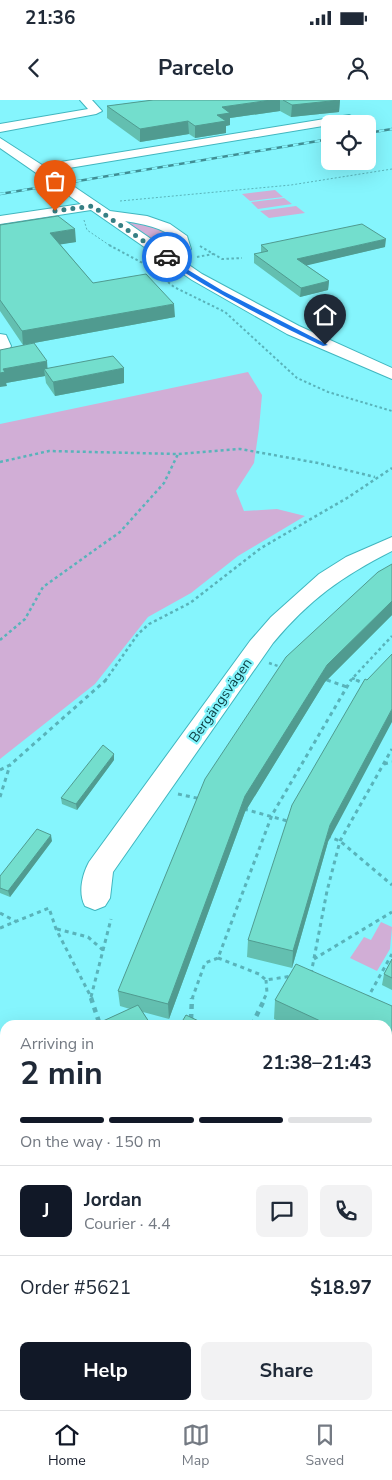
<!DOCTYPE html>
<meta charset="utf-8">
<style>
:root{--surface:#fff;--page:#f2f2f3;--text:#1f2937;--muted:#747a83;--line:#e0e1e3;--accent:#111827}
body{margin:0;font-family:"Nunito Sans",sans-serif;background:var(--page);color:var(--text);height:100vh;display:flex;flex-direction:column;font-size:19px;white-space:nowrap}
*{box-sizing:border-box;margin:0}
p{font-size:16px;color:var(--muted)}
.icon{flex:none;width:28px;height:28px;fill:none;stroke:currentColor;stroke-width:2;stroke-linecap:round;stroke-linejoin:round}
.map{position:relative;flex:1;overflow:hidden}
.details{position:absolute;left:0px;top:920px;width:392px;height:390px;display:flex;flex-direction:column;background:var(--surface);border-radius:15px 15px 0 0;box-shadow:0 5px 20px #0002}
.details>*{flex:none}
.tools{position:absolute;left:321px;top:15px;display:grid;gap:10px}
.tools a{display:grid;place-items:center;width:55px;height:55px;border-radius:8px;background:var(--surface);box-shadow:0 5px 20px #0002;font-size:25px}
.pin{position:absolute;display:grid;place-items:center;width:42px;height:42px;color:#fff;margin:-51px -21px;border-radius:50% 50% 50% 0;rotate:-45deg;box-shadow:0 0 5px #0007}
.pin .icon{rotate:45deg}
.courier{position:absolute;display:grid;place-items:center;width:50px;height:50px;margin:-25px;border:4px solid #1a73e8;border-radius:50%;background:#fff;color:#222;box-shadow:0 1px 6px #0007}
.overview em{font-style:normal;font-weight:700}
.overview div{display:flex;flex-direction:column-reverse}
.overview{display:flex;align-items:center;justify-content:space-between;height:85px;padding:0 20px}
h1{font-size:32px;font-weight:700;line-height:38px}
.bar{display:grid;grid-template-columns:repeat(4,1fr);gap:8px 5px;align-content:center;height:60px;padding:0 20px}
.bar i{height:6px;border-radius:4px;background:var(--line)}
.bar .active{background:var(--accent)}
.bar p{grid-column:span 4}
.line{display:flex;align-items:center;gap:12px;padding:0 20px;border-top:1px solid var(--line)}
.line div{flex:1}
.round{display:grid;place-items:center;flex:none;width:52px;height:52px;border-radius:8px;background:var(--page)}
.cta{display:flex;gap:10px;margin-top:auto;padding:10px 20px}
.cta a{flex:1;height:58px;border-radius:8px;background:var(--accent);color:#fff;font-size:20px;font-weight:700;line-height:58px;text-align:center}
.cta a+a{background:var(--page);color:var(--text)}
.status{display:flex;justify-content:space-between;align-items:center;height:35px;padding:0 25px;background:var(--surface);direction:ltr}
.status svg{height:14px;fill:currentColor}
header{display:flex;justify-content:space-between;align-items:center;height:65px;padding:0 20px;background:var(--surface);font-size:22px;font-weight:700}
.dock{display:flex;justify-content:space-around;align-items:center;height:70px;border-top:1px solid var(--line);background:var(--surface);font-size:14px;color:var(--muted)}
.dock a{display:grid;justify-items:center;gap:2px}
.dock .active{color:var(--accent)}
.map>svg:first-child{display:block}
.green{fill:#d1aed6}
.water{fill:#5db0b6;stroke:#458e94}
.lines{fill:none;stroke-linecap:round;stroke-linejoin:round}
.minor-casing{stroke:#41b6bf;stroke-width:2}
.path-far4{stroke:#59b3ba;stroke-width:1;stroke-dasharray:2 2;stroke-linecap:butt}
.path-far3{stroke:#59b3ba;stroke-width:2;stroke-dasharray:2.5 2.5;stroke-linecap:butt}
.path-far2{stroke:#59b3ba;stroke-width:2.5;stroke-dasharray:3 3;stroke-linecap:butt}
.path-far1{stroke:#59b3ba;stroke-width:3;stroke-dasharray:4 4;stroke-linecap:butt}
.path{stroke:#59b3ba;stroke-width:4.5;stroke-dasharray:5 5;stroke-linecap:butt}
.minor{fill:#fff;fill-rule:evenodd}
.rail-casing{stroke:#408e94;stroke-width:2.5}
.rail{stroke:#85f5fd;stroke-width:2;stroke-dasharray:5.5;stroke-linecap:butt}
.wall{fill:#63bfb0}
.shaded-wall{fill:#509b90}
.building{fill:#73decd;stroke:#509b90}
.route{fill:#1a73e8}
.done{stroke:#367f84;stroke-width:5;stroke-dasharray:0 9}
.labels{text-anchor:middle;stroke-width:4.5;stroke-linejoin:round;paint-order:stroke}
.street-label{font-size:14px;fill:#0c3f43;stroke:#85f5fd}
</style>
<div class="status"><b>21:36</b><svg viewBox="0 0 49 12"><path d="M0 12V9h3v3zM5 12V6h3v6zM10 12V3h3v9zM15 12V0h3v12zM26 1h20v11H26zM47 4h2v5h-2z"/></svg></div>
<header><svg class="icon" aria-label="back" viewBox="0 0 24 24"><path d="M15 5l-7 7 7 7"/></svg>Parcelo<svg class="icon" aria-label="person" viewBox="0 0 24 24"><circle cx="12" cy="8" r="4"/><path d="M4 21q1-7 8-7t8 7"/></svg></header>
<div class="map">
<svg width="392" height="1310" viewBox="0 0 392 1310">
<rect width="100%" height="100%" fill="#85f5fd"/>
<path class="green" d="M275 90 283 97 250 101 242 94Z
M284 98 292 104 258 109 251 102Z
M296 106 305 113 269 118 260 111Z
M119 118C140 122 168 124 180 146H157Z
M248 272 262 295 259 328 254 363 236 391 244 411 277 409 305 416 238 456 191 493 148 517 95 584 0 659V324Z
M381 822 392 827 390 849 377 871 350 858 364 837 371 840Z"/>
<path class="water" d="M0 1054 5 1057V1305H239L237 1310H0Z"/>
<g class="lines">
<defs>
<path id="minor" d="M80 0H92L102 11 96 14 0 32V24L88 9Z
M349 15 353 17V21L51 71 110 111 147 116 170 124 187 136 191 149 189 152H179C176 148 177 144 175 140 167 128 138 123 125 121L202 174 299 226 392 268V279L287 234 192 180 91 110 0 124V116L81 104 0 48V38L42 65Z
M0 234 6 235 11 246 6 256 0 257Z
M392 437V451C341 477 310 499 273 543L113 772 110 798 105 806 95 810 85 806C78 793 82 775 89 762L250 541 271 517 319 474 346 457Z"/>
</defs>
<use href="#minor" class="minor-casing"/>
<path class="path-far4" d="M120 101 291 85 392 69
M84 120 87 130 112 147"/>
<path class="path-far3" d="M109 145 150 167 174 187 225 212 297 278 328 292 392 311
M200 146 222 159 242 158
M197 157 213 154"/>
<path class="path-far2" d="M0 362 49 351 178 354 240 349 318 363 375 377
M0 540 25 519 43 487 120 432 164 383 178 354
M269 563 284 568
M352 578 359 581
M324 579 330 581
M105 581 138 534 149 524 190 503 261 448 347 398 392 368
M350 581 392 536"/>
<path class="path-far1" d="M327 580 347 587
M356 580 365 584
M384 664 392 662
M0 670 10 665 106 580
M178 694 201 699
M0 697 10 665
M244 709 291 722
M327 736 340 741 392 785
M0 813 17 822
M0 828 49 808 56 829 92 899
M57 829 88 837 104 851
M218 858 259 874 266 880 292 876
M314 859 392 812
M311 874 327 791 340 741 392 649
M91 897 111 819
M192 899 205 863 218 858 272 715 351 580
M264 899 267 893 266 880
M367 899 392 854"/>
<path class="path" d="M91 898 100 925
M191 919 192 898
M252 925 265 898
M0 973H5
M0 994 5 997
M388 997 392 999
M388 1303 392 1306
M271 1305 272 1310"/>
<use href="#minor" class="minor"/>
<defs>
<path id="rail" d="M368 33 392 29
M0 94 330 39"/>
</defs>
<use href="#rail" class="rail-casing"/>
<use href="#rail" class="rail"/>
</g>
<path class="wall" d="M153 0H340L339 12 291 17 280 11 230 18V25L226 26V33L195 38 189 34 140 42 107 18V6Z
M0 125 76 142 60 144 93 183 175 217 23 245 0 211Z
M261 145 385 147 306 165 329 181 328 190 300 197 254 163V154L261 153Z
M0 250 48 268 124 283 55 296 46 283 45 276 6 283 7 286Z
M392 464V515L325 582 245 712 169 919 143 912 151 925H103V921L130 909 120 906 118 891Z
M114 660 77 710 62 704 61 698Z
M52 741 10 797 0 793V776Z
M328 742 292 868 247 857 248 840Z
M392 859V890L382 885 384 874Z
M275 900 392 906V973L388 971V925H287L274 919Z
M388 1012 392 1071 388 1081Z"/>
<path class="shaded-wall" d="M271 0H280V11L230 18V25L226 26V33L195 38V26L217 15 222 7Z
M340 0 339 12 291 17 292 5Z
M188 21 189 34 140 42V29Z
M75 129 76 142 51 146 50 133Z
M386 139 385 147 296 168 297 159Z
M329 181 328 190 300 197 301 188Z
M174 204 175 217 23 245 22 231Z
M47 261 48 275 44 269 45 276 6 283 7 286 0 287V273L3 269Z
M124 268V283L55 296 53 282Z
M392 501V515L325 582 245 712 169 919 168 904 245 696 327 565Z
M392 609V622L328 742 292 868 293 851 330 725Z
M114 654V660L77 710 76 704Z
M51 735 52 741 10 797 8 791Z
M392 1064V1071L388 1081 390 1069Z"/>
<path class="building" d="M153 0H271L222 7 230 13 217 15 226 21 195 26 188 21 140 29 107 6Z
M283 0H340L292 5Z
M58 116 75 129 50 133 93 183 146 174 174 204 22 231 0 200V125Z
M362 124 386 139 297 159 329 181 301 188 254 154 268 151 261 145Z
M34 243 47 261 3 269 5 272 0 273V250Z
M113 256 124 268 53 282 44 269Z
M392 464V501L327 565 245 696 168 904 118 891 205 679 286 557 378 472Z
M392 554V609L330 725 293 851 248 840 292 705 365 579 367 580Z
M103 645 114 654 76 704 61 698Z
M37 729 51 735 8 791 0 788V776Z
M392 859V878L384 874Z
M296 864 392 906V954L388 951V925H329L275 900Z
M138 905 151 925H105L103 921Z
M186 915 207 925H180Z
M388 1012 392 1014V1064L390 1069 388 1068Z"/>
<path class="route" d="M165 156 223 191 328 245 323 246C299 235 173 173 165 156Z"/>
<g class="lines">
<path class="done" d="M55 111 92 106 167 157"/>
</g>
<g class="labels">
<g class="street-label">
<text transform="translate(220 600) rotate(-55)" y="5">Bergängsvägen</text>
</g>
</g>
</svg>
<div class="tools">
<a><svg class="icon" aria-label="locate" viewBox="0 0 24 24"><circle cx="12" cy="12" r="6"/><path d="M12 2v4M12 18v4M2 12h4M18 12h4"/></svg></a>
</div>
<div class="pin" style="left:55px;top:111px;background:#ea580c"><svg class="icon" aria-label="bag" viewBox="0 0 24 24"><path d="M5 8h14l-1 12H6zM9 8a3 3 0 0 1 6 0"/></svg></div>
<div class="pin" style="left:325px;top:245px;background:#1f2937"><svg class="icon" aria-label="home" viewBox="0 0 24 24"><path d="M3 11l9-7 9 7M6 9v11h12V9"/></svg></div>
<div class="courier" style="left:167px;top:157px"><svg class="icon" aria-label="car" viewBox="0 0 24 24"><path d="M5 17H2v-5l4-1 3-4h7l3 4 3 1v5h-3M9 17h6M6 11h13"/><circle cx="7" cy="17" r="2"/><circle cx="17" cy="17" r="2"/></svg></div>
<section class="details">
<div class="overview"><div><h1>2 min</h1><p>Arriving in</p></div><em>21:38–21:43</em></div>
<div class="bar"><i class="active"></i><i class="active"></i><i class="active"></i><i></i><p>On the way · 150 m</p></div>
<div class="line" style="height:90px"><b class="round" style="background:var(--accent);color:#fff">J</b><div><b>Jordan</b><p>Courier · 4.4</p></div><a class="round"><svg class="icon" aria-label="chat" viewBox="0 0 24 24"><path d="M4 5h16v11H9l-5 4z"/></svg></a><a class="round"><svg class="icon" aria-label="phone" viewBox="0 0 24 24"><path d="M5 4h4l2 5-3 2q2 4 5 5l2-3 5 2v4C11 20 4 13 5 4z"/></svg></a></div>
<div class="line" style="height:65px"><div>Order #5621</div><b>$18.97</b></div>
<div class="cta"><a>Help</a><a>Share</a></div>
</section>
</div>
<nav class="dock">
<a class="active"><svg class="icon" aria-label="home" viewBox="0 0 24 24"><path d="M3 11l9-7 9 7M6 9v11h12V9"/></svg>Home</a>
<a><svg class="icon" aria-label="map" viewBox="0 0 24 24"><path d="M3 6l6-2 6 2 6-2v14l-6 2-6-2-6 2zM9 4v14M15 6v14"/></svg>Map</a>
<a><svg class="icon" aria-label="saved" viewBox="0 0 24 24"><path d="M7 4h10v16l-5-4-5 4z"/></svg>Saved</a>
</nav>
